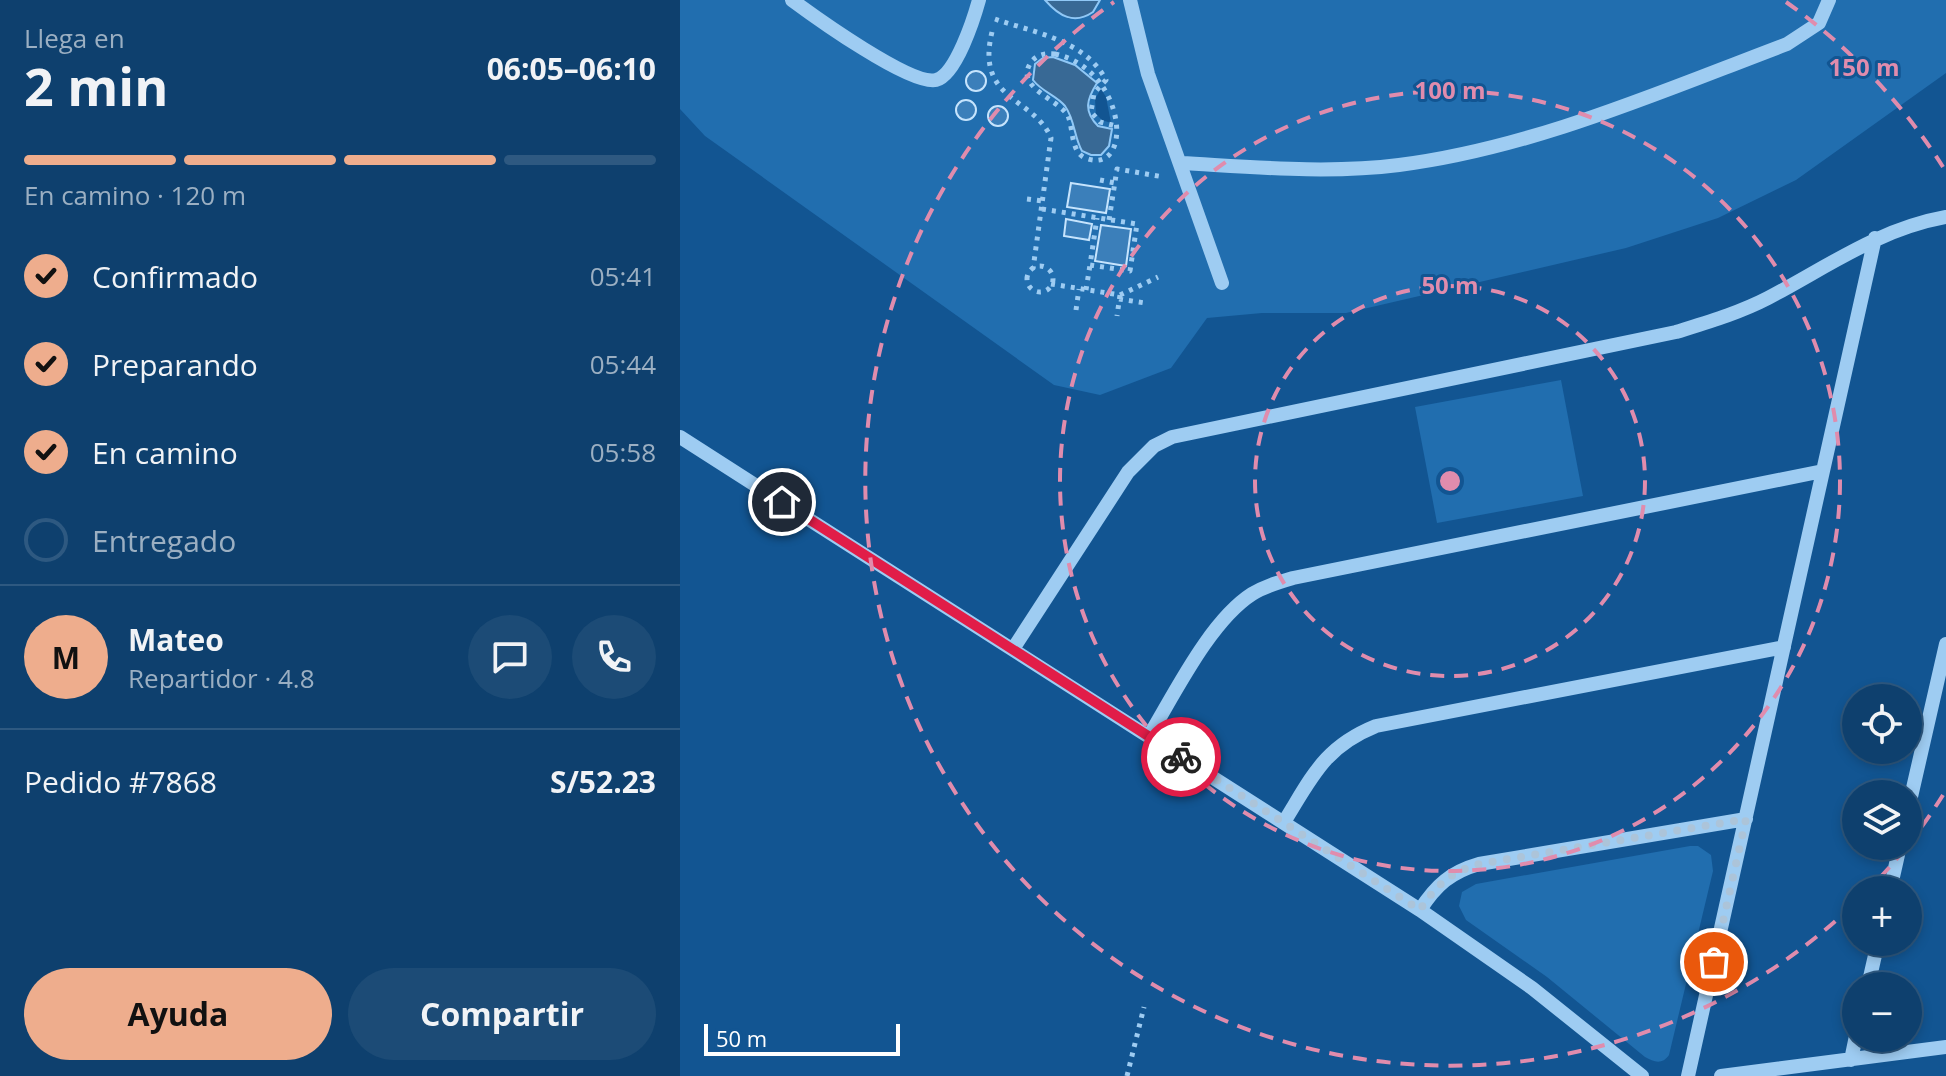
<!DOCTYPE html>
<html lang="es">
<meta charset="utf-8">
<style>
:root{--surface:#0e406e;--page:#1c4b76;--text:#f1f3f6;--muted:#9bafc2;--line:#2e5981;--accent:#eead8d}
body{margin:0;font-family:"Open Sans",sans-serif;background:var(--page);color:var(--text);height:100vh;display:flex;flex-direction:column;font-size:30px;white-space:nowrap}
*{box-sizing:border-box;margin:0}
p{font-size:26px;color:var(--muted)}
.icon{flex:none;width:44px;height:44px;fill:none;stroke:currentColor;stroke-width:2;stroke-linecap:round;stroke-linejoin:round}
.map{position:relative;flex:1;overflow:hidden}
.side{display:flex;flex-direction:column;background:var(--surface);width:680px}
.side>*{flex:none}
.controls{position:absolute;left:1162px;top:684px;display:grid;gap:16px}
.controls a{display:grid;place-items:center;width:80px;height:80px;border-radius:50%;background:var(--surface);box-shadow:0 4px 12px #0003,0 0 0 2px var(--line);font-size:40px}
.scale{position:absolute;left:24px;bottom:20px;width:196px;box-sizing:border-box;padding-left:8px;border:4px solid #fff;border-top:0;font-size:22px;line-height:28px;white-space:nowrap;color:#fff;-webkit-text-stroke:6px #125592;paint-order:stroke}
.pin{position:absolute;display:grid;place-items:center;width:68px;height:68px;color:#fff;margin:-34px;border:4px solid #fff;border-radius:50%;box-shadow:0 2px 8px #0007}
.courier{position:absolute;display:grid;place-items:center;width:80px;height:80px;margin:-40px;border:6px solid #e11d48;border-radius:50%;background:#fff;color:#222;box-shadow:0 2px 10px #0007}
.overview em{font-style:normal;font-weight:700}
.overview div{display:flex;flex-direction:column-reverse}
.overview{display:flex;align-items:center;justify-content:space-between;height:136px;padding:0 24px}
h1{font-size:52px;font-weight:700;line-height:60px}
.bar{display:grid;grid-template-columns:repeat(4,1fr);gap:12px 8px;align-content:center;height:96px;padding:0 24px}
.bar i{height:10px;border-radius:6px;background:var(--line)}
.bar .on{background:var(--accent)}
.bar p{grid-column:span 4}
.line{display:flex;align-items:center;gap:20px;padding:0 24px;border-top:2px solid var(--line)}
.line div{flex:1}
.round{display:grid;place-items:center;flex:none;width:84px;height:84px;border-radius:42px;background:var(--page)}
ol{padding:0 24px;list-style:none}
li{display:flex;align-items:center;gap:24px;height:88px}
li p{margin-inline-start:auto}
li .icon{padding:8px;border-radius:50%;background:var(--accent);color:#111;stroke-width:4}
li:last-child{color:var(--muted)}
li i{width:44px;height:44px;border:4px solid var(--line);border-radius:50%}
.action{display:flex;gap:16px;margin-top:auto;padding:16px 24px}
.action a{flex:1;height:92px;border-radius:48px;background:var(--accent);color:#111;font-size:32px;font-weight:700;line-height:92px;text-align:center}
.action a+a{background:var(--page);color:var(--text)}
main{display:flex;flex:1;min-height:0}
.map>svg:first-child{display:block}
.green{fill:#216eaf;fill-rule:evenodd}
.water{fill:#386995;stroke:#90c8f6;stroke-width:2}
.building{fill:#3b7fba;stroke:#c6e4fd;stroke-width:2}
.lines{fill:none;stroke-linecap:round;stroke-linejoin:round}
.path{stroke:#9eccf2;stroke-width:5;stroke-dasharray:4 6;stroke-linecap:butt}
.minor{stroke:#9eccf2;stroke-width:14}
.done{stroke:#acc4d9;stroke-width:8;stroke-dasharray:0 14.4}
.route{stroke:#e11d48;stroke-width:10}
.ring{fill:none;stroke:#e08cad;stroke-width:4;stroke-dasharray:14 10}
.centre{fill:#e08cad;stroke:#125592;stroke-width:4}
.ring-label{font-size:24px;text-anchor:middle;font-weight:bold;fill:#e08cad;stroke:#125592;stroke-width:6;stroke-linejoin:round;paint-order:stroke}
</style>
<main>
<section class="side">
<div class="overview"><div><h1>2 min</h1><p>Llega en</p></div><em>06:05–06:10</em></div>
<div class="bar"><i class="on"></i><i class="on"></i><i class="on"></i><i></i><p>En camino · 120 m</p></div>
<ol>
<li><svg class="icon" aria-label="check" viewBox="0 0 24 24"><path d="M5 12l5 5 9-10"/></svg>Confirmado<p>05:41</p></li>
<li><svg class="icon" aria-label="check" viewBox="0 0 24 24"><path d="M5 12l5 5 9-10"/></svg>Preparando<p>05:44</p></li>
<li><svg class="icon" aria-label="check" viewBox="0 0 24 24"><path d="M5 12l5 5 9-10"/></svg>En camino<p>05:58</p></li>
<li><i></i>Entregado</li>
</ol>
<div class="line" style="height:144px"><b class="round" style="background:var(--accent);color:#111">M</b><div><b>Mateo</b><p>Repartidor · 4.8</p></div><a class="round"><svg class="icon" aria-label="chat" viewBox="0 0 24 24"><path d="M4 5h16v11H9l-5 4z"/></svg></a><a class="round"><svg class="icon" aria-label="phone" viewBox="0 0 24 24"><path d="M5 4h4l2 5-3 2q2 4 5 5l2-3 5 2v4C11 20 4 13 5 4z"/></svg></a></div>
<div class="line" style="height:104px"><div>Pedido #7868</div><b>S/52.23</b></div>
<div class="action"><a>Ayuda</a><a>Compartir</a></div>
</section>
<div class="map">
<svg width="1266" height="1076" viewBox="0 0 1266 1076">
<rect width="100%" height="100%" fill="#125592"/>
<path class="green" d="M0 0H365L389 19 417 7 420 0H1266V73L1116 180 1038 218 946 248 666 313H582L527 318 491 368 420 395 374 385 25 136 0 109ZM373 57 401 68 417 83C406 103 400 127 432 129L429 146 399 147C395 135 395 121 388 110 378 95 356 93 352 75ZM421 89 426 97 431 123 422 120 416 114 415 99Z
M881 380 903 496 757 523 735 407Z
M1010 846H1018L1031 855 1033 871 989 1055C982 1065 974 1062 965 1057L867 977 786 920 779 906 782 892 796 884Z"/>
<path class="water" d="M365 0H420L413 12C394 25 379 16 365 0Z
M373 57 395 65 417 83C407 99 403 111 418 126L432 129 429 146 421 155H411L402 151C394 137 395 120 385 106 376 95 362 92 353 80L355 64 363 58Z"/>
<path class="building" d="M286 81a10 10 0 1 1 20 0a10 10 0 1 1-20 0Z
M276 110a10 10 0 1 1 20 0a10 10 0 1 1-20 0Z
M308 116a10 10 0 1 1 20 0a10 10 0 1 1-20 0Z
M391 183 430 189 426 213 387 207Z
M386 219 412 224 409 240 384 236Z
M421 225 451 229 446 266 415 261Z"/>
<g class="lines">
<path class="path" d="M315 19C355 33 405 40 426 80L414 93 411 112 420 122 436 126
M312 32C295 101 354 97 371 138L353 269
M375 54C446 69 454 173 408 159 390 154 394 130 388 116 379 99 332 87 352 61 358 54 366 53 375 54Z
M420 180 435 183
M347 199 363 201
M362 209 457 224 450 271 410 265 417 218
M429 220 437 169 484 177
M347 279a13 13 0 1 1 26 0a13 13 0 1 1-26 0Z
M371 284 440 295 437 316
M406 290 410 265
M440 295 478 277
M439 299 465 303
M396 310 399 289
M447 1076 464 1007"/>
<path class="minor" d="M112 0C135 17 231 86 256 80 276 75 294 18 299 0
M450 0 468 74 542 283
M501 163C573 167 647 174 719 165 853 148 982 91 1107 44L1139 23 1149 0
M0 437 740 910 852 988 962 1076
M333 649 448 472 474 446 492 437 996 332C1028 322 1059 313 1088 298 1147 267 1199 229 1266 217
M469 736C495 693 530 621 572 594 585 586 599 582 613 578L1143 471
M1228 810 1266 644
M604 822C632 777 644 747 696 726L1104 647
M1210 890 1220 846
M740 910C756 885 771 872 799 864L1066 819
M1188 986 1198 942
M1171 1060 1176 1036
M1008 1076 1195 238
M1041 1076 1266 1047"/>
</g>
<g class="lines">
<path class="done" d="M501 757 740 910C756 885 771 872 799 864L1066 819 1034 962"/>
<path class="route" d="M102 502 501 757"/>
</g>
<g class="ring">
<circle cx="770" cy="481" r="195"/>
<circle cx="770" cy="481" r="390"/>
<path d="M1263 795A585 585 0 0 1 1231 841M1225 849A585 585 0 0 1 1191 887M1173 905A585 585 0 1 1 434 2M1106 2A585 585 0 0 1 1263 167"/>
</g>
<circle cx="770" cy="481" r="12" class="centre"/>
<g class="ring-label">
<text x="1184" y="76">150 m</text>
<text x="770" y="99">100 m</text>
<text x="770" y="294">50 m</text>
</g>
</svg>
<div class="controls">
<a><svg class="icon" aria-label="locate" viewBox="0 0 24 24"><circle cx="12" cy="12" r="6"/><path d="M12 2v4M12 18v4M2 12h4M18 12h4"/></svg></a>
<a><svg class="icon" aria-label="layers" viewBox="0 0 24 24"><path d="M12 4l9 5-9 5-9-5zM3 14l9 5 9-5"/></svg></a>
<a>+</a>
<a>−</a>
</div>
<div class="scale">50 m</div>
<div class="pin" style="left:1034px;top:962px;background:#ea580c"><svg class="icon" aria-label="bag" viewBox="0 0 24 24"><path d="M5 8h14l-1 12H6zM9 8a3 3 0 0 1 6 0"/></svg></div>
<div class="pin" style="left:102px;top:502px;background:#1f2937"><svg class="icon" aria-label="home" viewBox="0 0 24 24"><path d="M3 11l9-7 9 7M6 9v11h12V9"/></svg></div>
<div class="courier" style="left:501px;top:757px"><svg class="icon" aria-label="bike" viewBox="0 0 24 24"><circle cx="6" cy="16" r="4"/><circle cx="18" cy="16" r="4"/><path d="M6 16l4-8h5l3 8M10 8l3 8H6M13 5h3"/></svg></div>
</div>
</main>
